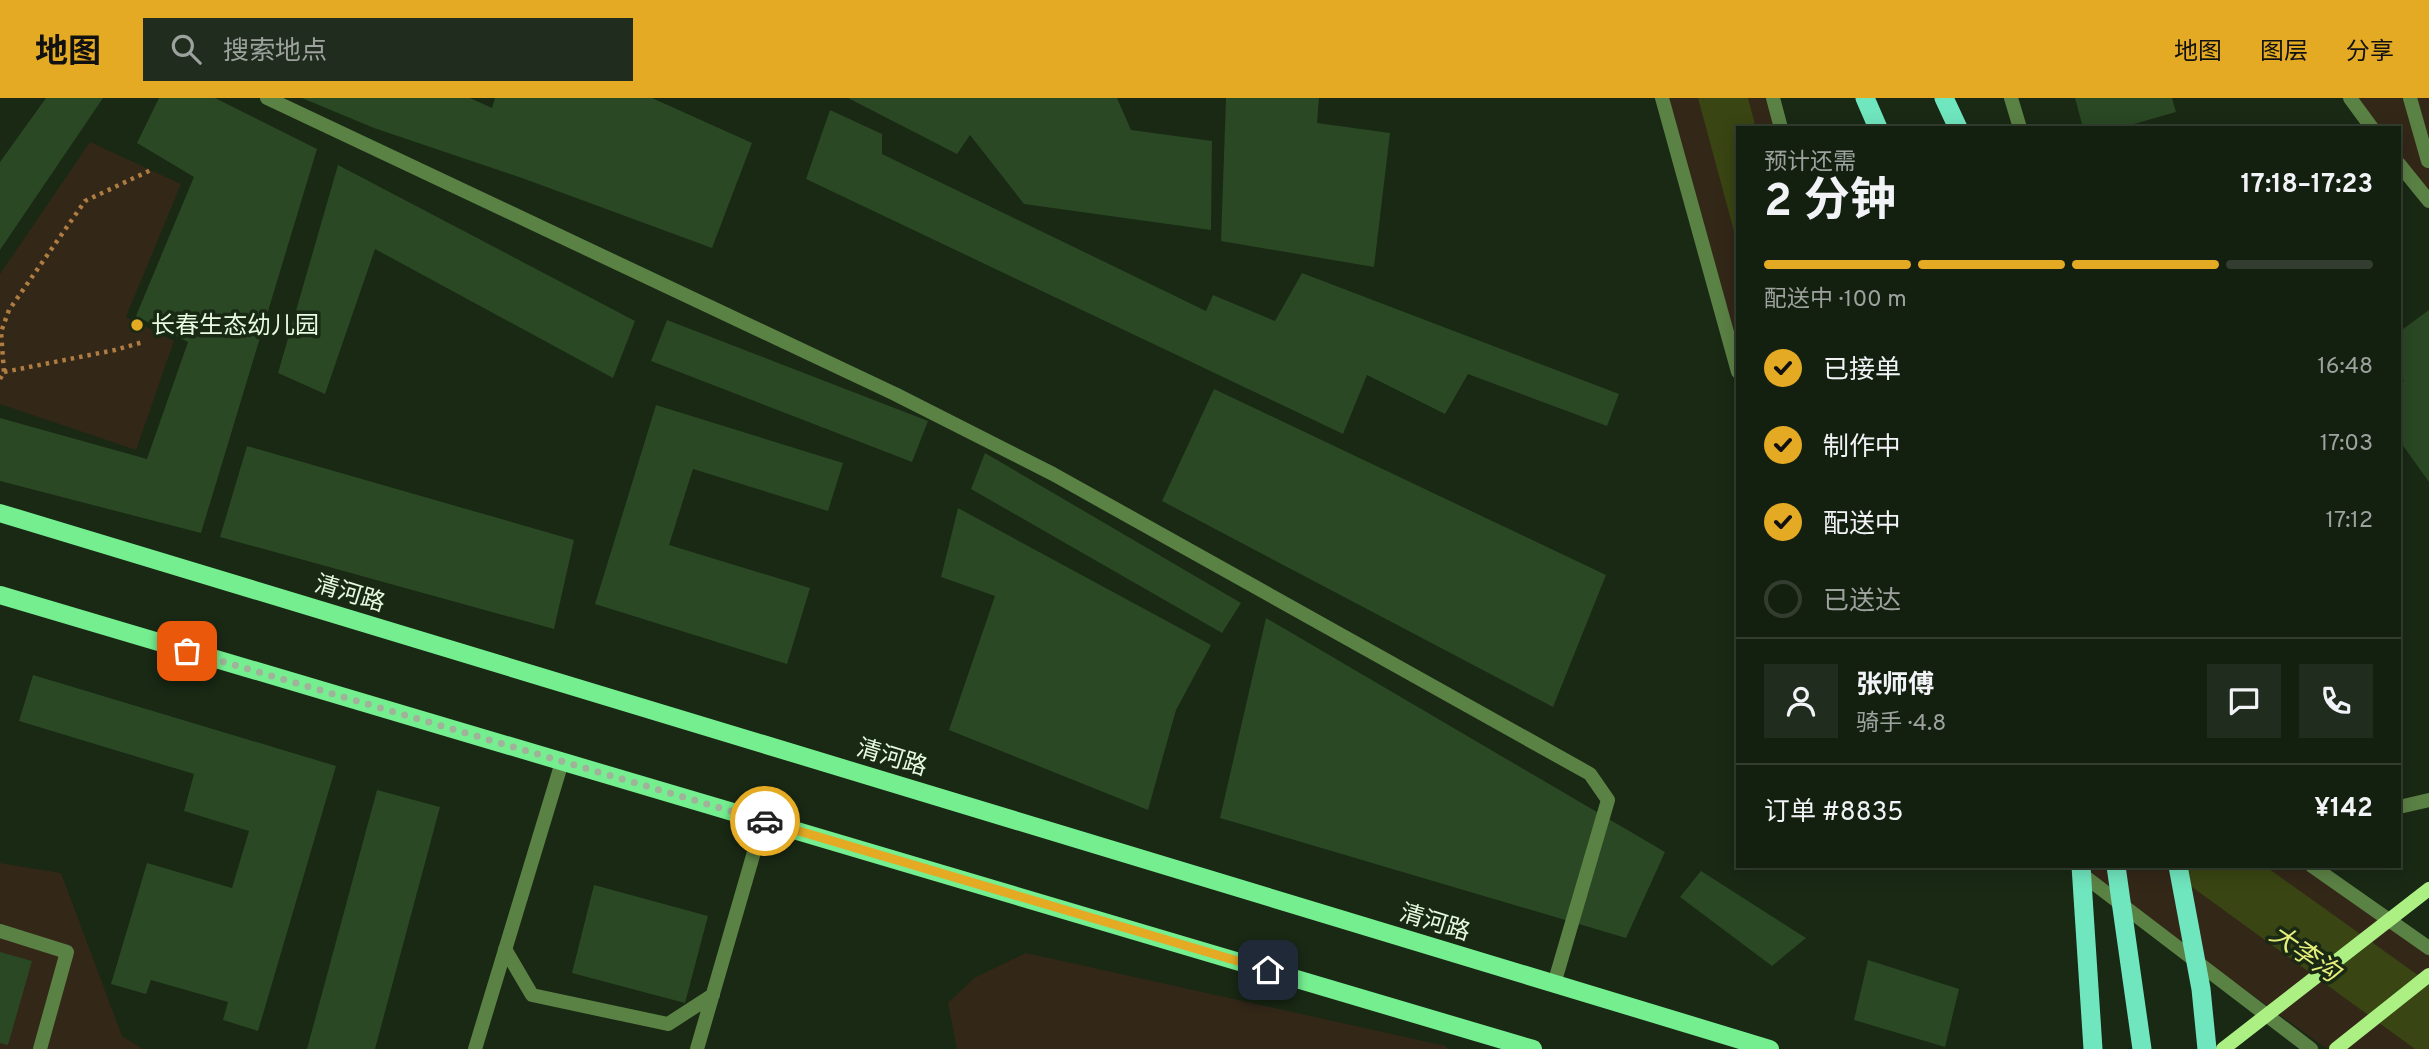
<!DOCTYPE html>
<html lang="zh">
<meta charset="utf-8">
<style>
:root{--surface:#131f0f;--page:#202c1d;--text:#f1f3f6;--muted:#9da29e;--line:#323d2f;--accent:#e4aa24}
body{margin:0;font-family:Overpass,"Noto Sans SC",sans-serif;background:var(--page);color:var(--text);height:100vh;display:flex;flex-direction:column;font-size:26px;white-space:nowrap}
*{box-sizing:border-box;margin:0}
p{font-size:23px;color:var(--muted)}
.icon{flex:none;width:38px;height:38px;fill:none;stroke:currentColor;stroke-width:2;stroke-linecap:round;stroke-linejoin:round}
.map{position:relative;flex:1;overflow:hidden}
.details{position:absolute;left:1736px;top:28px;width:665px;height:742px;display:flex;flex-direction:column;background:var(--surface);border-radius:0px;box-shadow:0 4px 18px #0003,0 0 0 2px var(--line)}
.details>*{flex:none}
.pin{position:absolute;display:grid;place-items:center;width:60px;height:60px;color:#fff;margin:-30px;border-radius:14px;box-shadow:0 4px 10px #0006}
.courier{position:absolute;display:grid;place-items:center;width:70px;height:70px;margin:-35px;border:5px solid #e4aa24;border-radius:50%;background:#fff;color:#222;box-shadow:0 2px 9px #0007}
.head em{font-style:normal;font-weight:700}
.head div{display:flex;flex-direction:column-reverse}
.head{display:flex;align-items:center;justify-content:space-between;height:119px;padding:0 28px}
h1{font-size:46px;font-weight:700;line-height:52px}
.bar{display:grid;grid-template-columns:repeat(4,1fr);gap:10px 7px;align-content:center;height:84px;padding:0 28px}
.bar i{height:9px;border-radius:5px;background:var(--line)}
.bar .current{background:var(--accent)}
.bar p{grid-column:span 4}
.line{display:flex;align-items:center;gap:18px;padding:0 28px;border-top:2px solid var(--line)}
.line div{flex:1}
.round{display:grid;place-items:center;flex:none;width:74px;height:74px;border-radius:0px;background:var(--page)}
ol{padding:0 28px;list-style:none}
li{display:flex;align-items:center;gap:21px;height:77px}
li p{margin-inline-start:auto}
li .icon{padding:7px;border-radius:50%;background:var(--accent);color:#111;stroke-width:4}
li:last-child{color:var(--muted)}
li i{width:38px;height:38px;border:4px solid var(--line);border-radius:50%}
header{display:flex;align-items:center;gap:42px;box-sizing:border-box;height:98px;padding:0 35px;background:var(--accent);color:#111}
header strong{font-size:33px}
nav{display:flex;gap:38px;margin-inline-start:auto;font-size:24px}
.search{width:490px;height:63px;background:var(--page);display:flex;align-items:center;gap:18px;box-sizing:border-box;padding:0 24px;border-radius:0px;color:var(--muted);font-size:26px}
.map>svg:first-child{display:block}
.green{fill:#332718}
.water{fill:#394512}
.building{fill:#2a4823}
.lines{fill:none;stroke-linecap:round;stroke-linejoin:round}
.path{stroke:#af7c41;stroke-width:4.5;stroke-dasharray:3.5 5;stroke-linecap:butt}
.service{stroke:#5b8245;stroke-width:14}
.minor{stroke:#5b8245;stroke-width:14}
.secondary{stroke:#acf083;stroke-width:14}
.primary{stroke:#75ee90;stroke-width:18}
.trunk{stroke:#70e6be;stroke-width:19}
.secondary-bridge{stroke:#acf083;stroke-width:14}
.trunk-bridge{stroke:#70e6be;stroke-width:19}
.done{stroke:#a0b299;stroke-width:7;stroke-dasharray:0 12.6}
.route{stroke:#e4aa24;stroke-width:9}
.poi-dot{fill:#e4aa24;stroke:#192914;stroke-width:2.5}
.labels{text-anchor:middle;stroke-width:7;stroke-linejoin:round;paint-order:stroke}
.poi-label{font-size:24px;fill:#e8fbe1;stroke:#192914;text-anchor:start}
.street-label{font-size:24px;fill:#e8fbe1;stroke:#192914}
.water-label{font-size:26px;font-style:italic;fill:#e7ef7b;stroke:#192914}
</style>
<header>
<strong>地图</strong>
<div class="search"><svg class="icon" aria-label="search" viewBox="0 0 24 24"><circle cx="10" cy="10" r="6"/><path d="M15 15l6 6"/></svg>搜索地点</div>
<nav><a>地图</a><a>图层</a><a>分享</a></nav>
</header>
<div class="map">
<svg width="2429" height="951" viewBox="0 0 2429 951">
<rect width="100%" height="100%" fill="#192914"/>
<path class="green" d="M1661 0H1773L1781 30H1738V275Z
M2350 0H2429V103L2399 66V30H2372Z
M90 44 181 86 126 219 174 243 136 352 0 306V176Z
M0 765 61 775 122 938 143 951H0Z
M2074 768H2312L2429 850V951H2327Z
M1026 855 1446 948 1448 951H957L948 905 974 880Z"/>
<path class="water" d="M1698 0H1748L1756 30H1738V148Z
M2163 768H2265L2429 885V951H2415Z"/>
<path class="building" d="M46 0H103L0 152V64Z
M159 0H215L317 51 201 435 0 383V320L147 361 188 244 136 218 194 79 137 45Z
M302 0H470L492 10 495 0H652L752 45 712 150 522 80 374 30Z
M848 0H1117L1131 32 1212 43 1211 132 1024 106 970 37 957 56Z
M1226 0H1319L1317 25 1390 35 1374 169 1221 143Z
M2075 0H2172L2176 14 2120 30H2083Z
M830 12 882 36V56L1206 213 1213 197 1275 223 1302 175 1619 296 1607 328 1468 276 1445 316 1367 277 1343 336 806 81Z
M338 67 635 223 613 280 375 151 325 296 278 275Z
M2429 212V384L2399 342V286L2404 283 2399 277V234Z
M667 222 928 323 912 364 651 263Z
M1214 291 1606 477 1553 609 1162 403Z
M656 307 843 365 828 413 693 371 669 447 810 490 787 566 595 506Z
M247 348 574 442 554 531 220 439Z
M985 355 1241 505 1222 535 971 391Z
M958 410 1211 547 1176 612 1148 712 949 632 995 498 941 479Z
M1266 520 1665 754 1626 840 1220 720Z
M33 577 336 668 258 933 223 922 228 904 151 882 146 896 111 886 147 765 232 790 249 733 184 713 194 676 19 623Z
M377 692 440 709 375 951H307Z
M1701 773 1806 840 1772 868 1680 799Z
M594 787 708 818 685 905 572 875Z
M0 854 32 863 8 947 0 945Z
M1868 862 1959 891 1945 949 1854 922Z"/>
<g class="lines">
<path class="path" d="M4 274 115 252 143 244
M0 281 4 274 1 234 9 212 85 103 151 72"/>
<path class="service" d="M267 0 895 296 1053 376 1590 676 1608 702 1554 886
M2350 0 2372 30
M2410 0 2428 63
M2399 66 2429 103
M0 833 67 854 40 951
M505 851 532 897 668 926 713 897
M475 951 562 664
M697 951 763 723"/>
<path class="minor" d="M1662 0 1738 274
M1773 0 1781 30
M2011 0 2020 30
M2399 709 2429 702
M2312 768 2429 850
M2079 774 2311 951"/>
<path class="secondary" d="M2336 951 2429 877"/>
<path class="primary" d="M0 415 1770 951
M0 497 1533 951"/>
<path class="trunk" d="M1865 0 1878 30
M1944 0 1958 30"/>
<path class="secondary-bridge" d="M2223 951 2429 791"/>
<path class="trunk-bridge" d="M2081 768 2093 951
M2116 768 2142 951
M2178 768 2201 891 2207 951"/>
</g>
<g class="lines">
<path class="done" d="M187 553 765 723"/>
<path class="route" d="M765 723 1268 872"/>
</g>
<circle class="poi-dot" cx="137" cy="227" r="7"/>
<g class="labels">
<g class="poi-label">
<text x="151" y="235">长春生态幼儿园</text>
</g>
<g class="street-label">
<text transform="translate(350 495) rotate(17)" y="8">清河路</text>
<text transform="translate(892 659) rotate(17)" y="8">清河路</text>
<text transform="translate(1435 824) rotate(17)" y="8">清河路</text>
</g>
<g class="water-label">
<text transform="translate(2305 855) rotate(35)" y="9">大李沟</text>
</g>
</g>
</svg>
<div class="pin" style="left:187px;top:553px;background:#ea580c"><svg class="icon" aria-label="bag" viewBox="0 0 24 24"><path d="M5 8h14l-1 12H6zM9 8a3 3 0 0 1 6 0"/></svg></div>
<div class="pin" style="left:1268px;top:872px;background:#1f2937"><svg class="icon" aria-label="home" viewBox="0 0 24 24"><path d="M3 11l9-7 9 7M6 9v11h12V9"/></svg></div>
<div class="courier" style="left:765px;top:723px"><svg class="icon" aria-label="car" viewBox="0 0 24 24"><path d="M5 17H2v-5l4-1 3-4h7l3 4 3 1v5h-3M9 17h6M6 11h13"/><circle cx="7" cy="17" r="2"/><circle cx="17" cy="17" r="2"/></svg></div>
<section class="details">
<div class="head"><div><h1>2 分钟</h1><p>预计还需</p></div><em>17:18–17:23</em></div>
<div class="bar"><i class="current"></i><i class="current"></i><i class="current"></i><i></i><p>配送中 · 100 m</p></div>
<ol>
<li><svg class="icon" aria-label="check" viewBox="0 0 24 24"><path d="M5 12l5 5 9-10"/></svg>已接单<p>16:48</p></li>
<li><svg class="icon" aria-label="check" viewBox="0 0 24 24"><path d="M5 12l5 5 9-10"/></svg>制作中<p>17:03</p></li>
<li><svg class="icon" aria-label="check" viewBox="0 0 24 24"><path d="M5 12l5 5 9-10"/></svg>配送中<p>17:12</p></li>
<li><i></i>已送达</li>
</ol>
<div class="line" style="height:126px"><a class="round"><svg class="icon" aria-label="person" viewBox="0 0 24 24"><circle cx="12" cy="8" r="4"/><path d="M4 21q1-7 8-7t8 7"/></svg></a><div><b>张师傅</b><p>骑手 · 4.8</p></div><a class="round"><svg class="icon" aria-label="chat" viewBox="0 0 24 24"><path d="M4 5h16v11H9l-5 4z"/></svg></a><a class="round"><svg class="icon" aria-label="phone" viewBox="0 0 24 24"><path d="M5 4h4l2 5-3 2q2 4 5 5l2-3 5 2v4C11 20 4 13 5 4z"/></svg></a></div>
<div class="line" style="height:91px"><div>订单 #8835</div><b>¥142</b></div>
</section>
</div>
